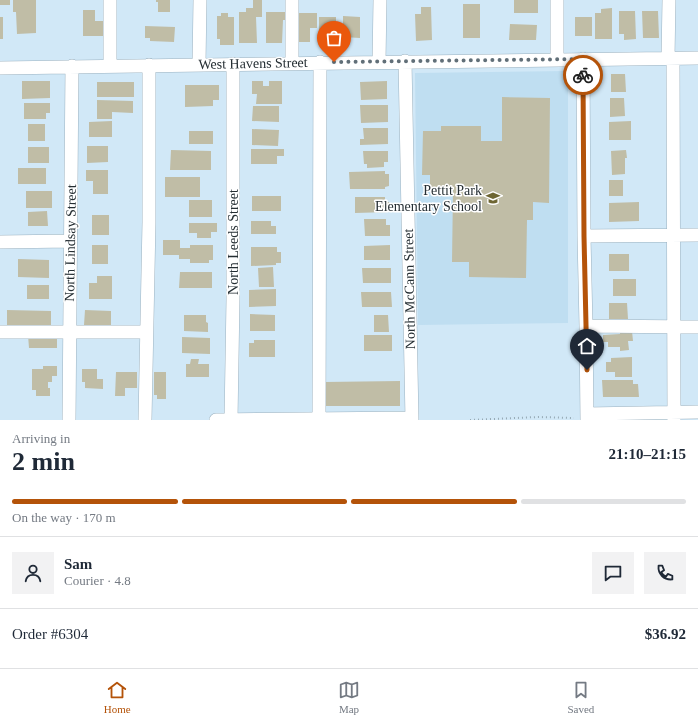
<!DOCTYPE html>
<meta charset="utf-8">
<style>
:root{--surface:#fff;--page:#f2f2f3;--text:#1f2937;--muted:#747a83;--line:#e0e1e3;--accent:#b45309}
body{margin:0;font-family:"Times New Roman",serif;background:var(--page);color:var(--text);height:100vh;display:flex;flex-direction:column;font-size:15px;white-space:nowrap}
*{box-sizing:border-box;margin:0}
p{font-size:13px;color:var(--muted)}
.icon{flex:none;width:22px;height:22px;fill:none;stroke:currentColor;stroke-width:2;stroke-linecap:round;stroke-linejoin:round}
.map{position:relative;height:420px;overflow:hidden}
.side{display:flex;flex-direction:column;background:var(--surface);flex:1}
.side>*{flex:none}
.pin{position:absolute;display:grid;place-items:center;width:34px;height:34px;color:#fff;margin:-41px -17px;border-radius:50% 50% 50% 0;rotate:-45deg;box-shadow:0 0 4px #0007}
.pin .icon{rotate:45deg}
.courier{position:absolute;display:grid;place-items:center;width:40px;height:40px;margin:-20px;border:3px solid #b45309;border-radius:50%;background:#fff;color:#222;box-shadow:0 1px 5px #0007}
.overview em{font-style:normal;font-weight:800}
.overview div{display:flex;flex-direction:column-reverse}
.overview{display:flex;align-items:center;justify-content:space-between;height:68px;padding:0 12px}
h1{font-size:26px;font-weight:800;line-height:30px}
.bar{display:grid;grid-template-columns:repeat(4,1fr);gap:6px 4px;align-content:center;height:48px;padding:0 12px}
.bar i{height:5px;border-radius:3px;background:var(--line)}
.bar .on{background:var(--accent)}
.bar p{grid-column:span 4}
.line{display:flex;align-items:center;gap:10px;padding:0 12px;border-top:1px solid var(--line)}
.line div{flex:1}
.round{display:grid;place-items:center;flex:none;width:42px;height:42px;border-radius:0px;background:var(--page)}
.tab-bar{display:flex;justify-content:space-around;align-items:center;height:56px;border-top:1px solid var(--line);background:var(--surface);font-size:11px;color:var(--muted)}
.tab-bar a{display:grid;justify-items:center;gap:2px}
.tab-bar .on{color:var(--accent)}
.map>svg:first-child{display:block}
.built{fill:#bfdef1}
.building{fill:#c0bda6}
.lines{fill:none;stroke-linecap:round;stroke-linejoin:round}
.minor-casing{stroke:#9cb2c0;stroke-width:14}
.path{stroke:#96a9b4;stroke-width:2;stroke-dasharray:1 3;stroke-linecap:butt}
.minor{stroke:#fff;stroke-width:13}
.done{stroke:#616f78;stroke-width:4;stroke-dasharray:0 7.2}
.route{stroke:#b45309;stroke-width:5}
.labels{text-anchor:middle;stroke-width:3;stroke-linejoin:round;paint-order:stroke}
.street-label{font-size:14px;fill:#252e33;stroke:#fff}
.poi-label{font-size:14px;fill:#252e33;stroke:#fff;text-anchor:end}
</style>
<div class="map">
<svg width="698" height="420" viewBox="0 0 698 420">
<rect width="100%" height="100%" fill="#d1e8f7"/>
<path class="built" d="M568 71V323L418 325 415 73Z"/>
<path class="building" d="M0 0H10V5H0Z
M13 0H36V33L17 34 16 12H13Z
M156 0H170V12H158V2H156Z
M253 0H262V17H256L257 43H239V12H246V8H253Z
M514 0H538V13H514Z
M463 4H480V38H463Z
M421 7H431L432 40 416 41 415 14H421Z
M612 8V39H595V13H601V9Z
M83 10H95V21H107V36H83Z
M619 11H635L636 39 624 40V34H619Z
M642 11H658L659 38H643Z
M266 12H287V20H283L282 43H266Z
M221 13H228V17H234V45H220V39H217V16H221Z
M294 13H317V28H310V42H294Z
M343 16 360 17V38L343 37Z
M0 17H3V39H0Z
M319 17H336V38H331V41H319Z
M575 17H592V36H575Z
M510 24 537 25 536 40H509Z
M145 26 175 27 174 42 150 41V38H145Z
M611 74H625L626 92H611Z
M22 81H50V98L22 99Z
M252 81H263V86H269V81H282V104H256L257 94H252Z
M387 81V99L361 100 360 82Z
M97 82H134V97H97Z
M185 85H219V100H213V106L185 107Z
M502 97 550 98 549 203 533 202V220H527L526 278 469 277V262H452L453 190 430 189V175H422L423 131H441V126H481V141H502Z
M610 98H624L625 116 610 117Z
M97 100 133 101V113L112 112V119H97Z
M24 103H50V113H46V119H24Z
M360 105H388V122L361 123Z
M253 106H279V122L252 121Z
M112 121V137H89V122Z
M631 121V140H609V122Z
M28 124H45V141H28Z
M363 128H388V144L360 145V139H364Z
M252 129 279 130 278 146 252 145Z
M189 131H213V144H189Z
M87 146H108V162L87 163Z
M28 147H49V163H28Z
M251 149H284V156H277V164H251Z
M171 150 211 151V170H170Z
M626 150 627 158H625V174L612 175 611 151Z
M363 151H388V162H384V167L367 168V164H364Z
M18 168H46V184H18Z
M86 170H108V194H93V181H86Z
M385 171V174H389V186L385 187V189H350L349 172Z
M165 177H200V197H165Z
M609 180H623V196H609Z
M26 191H52V208H26Z
M252 196H281V211H252Z
M355 197H385V202H389V212L355 213Z
M189 200H212V217H189Z
M639 202V221L609 222V203Z
M47 211 48 226H28V212Z
M92 215H109V235H92Z
M364 219H386V225H390V236H365Z
M251 221H271V226H276V234H251Z
M189 223H217V232H211V238H197V233H189Z
M163 240H180V248H190V245H213V260H209V263H190V259H179V255H163Z
M92 245H108V264H92Z
M390 245V260H364V246Z
M251 247H277V252H281V263H276V265L251 266Z
M609 254H629V271H609Z
M18 259 49 260V278L18 277Z
M273 267 274 287H259L258 268Z
M362 268H391V283H363Z
M180 272H212V288H179Z
M97 276H112V299H89V283H97Z
M613 279H636V296H613Z
M27 285H49V299H27Z
M276 289V306L249 307V290Z
M361 292H391L392 307H362Z
M609 303H627L628 319H609Z
M7 310 51 311V327H7Z
M85 310 111 311V326L84 325Z
M250 314 275 315V331H250Z
M184 315H206V322L208 323V332L184 331Z
M374 315H388L389 332H374Z
M632 331 633 341H628L629 350 620 351V347H608V342H603V335L620 334V332Z
M28 335H57V348H29Z
M364 335H392V351H364Z
M182 337 210 338V354L182 353Z
M254 340H275V357H249V343H254Z
M632 357V377H615V372H606V362H611V358Z
M191 359H199L198 364H209V377H186V364H190Z
M43 366H57V376H52V382H48V388H50V396H36V390H32V369H43Z
M82 369H97V379H103V389L85 388V382H82Z
M116 372H137V388H125V396H115Z
M154 372H166V399H157V395H154Z
M602 380H633V384H638L639 397H603Z
M400 381V406H324V382Z"/>
<g class="lines">
<defs>
<path id="minor" d="M557 0V59
M668 58 669 0
M673 58 674 420
M583 59 584 236 586 326 587 420
M405 61 412 420
M379 62 380 0
M292 63V0
M199 64 200 0
M110 66V0
M0 68 698 58
M584 236 698 235
M0 242 70 241
M586 326 698 327
M0 332H146
M587 414 698 412
M319 419 320 62
M69 420 72 66
M145 420 149 222V65
M216 420 412 418
M231 420 233 299V64"/>
</defs>
<use href="#minor" class="minor-casing"/>
<path class="path" d="M470 420 538 417 574 418"/>
<use href="#minor" class="minor"/>
</g>
<g class="lines">
<path class="done" d="M334 62 583 59V75"/>
<path class="route" d="M583 75 584 236 587 370"/>
</g>
<defs>
<symbol id="school-bare" viewBox="-9 -9 18 18"><path d="M0-5L7-2L0 1L-7-2ZM-4 1L0 2.5L4 1V4Q0 6-4 4Z" fill="#6e6633" stroke="#fff" stroke-width="2.5" paint-order="stroke"/></symbol>
</defs>
<g fill-rule="evenodd">
<use href="#school-bare" x="483" y="188" width="20" height="20"/>
</g>
<g class="labels">
<g class="street-label">
<text transform="translate(253 63) rotate(-1)" y="5">West Havens Street</text>
<text transform="translate(233 242) rotate(-90)" y="5">North Leeds Street</text>
<text transform="translate(70 243) rotate(-89)" y="5">North Lindsay Street</text>
<text transform="translate(409 289) rotate(-91)" y="5">North McCann Street</text>
</g>
<g class="poi-label">
<text x="482" y="195">Pettit Park<tspan x="482" dy="16">Elementary School</tspan></text>
</g>
</g>
</svg>
<div class="pin" style="left:334px;top:62px;background:#ea580c"><svg class="icon" aria-label="bag" viewBox="0 0 24 24"><path d="M5 8h14l-1 12H6zM9 8a3 3 0 0 1 6 0"/></svg></div>
<div class="pin" style="left:587px;top:370px;background:#1f2937"><svg class="icon" aria-label="home" viewBox="0 0 24 24"><path d="M3 11l9-7 9 7M6 9v11h12V9"/></svg></div>
<div class="courier" style="left:583px;top:75px"><svg class="icon" aria-label="bike" viewBox="0 0 24 24"><circle cx="6" cy="16" r="4"/><circle cx="18" cy="16" r="4"/><path d="M6 16l4-8h5l3 8M10 8l3 8H6M13 5h3"/></svg></div>
</div>
<section class="side">
<div class="overview"><div><h1>2 min</h1><p>Arriving in</p></div><em>21:10–21:15</em></div>
<div class="bar"><i class="on"></i><i class="on"></i><i class="on"></i><i></i><p>On the way · 170 m</p></div>
<div class="line" style="height:72px"><a class="round"><svg class="icon" aria-label="person" viewBox="0 0 24 24"><circle cx="12" cy="8" r="4"/><path d="M4 21q1-7 8-7t8 7"/></svg></a><div><b>Sam</b><p>Courier · 4.8</p></div><a class="round"><svg class="icon" aria-label="chat" viewBox="0 0 24 24"><path d="M4 5h16v11H9l-5 4z"/></svg></a><a class="round"><svg class="icon" aria-label="phone" viewBox="0 0 24 24"><path d="M5 4h4l2 5-3 2q2 4 5 5l2-3 5 2v4C11 20 4 13 5 4z"/></svg></a></div>
<div class="line" style="height:52px"><div>Order #6304</div><b>$36.92</b></div>
</section>
<nav class="tab-bar">
<a class="on"><svg class="icon" aria-label="home" viewBox="0 0 24 24"><path d="M3 11l9-7 9 7M6 9v11h12V9"/></svg>Home</a>
<a><svg class="icon" aria-label="map" viewBox="0 0 24 24"><path d="M3 6l6-2 6 2 6-2v14l-6 2-6-2-6 2zM9 4v14M15 6v14"/></svg>Map</a>
<a><svg class="icon" aria-label="saved" viewBox="0 0 24 24"><path d="M7 4h10v16l-5-4-5 4z"/></svg>Saved</a>
</nav>
